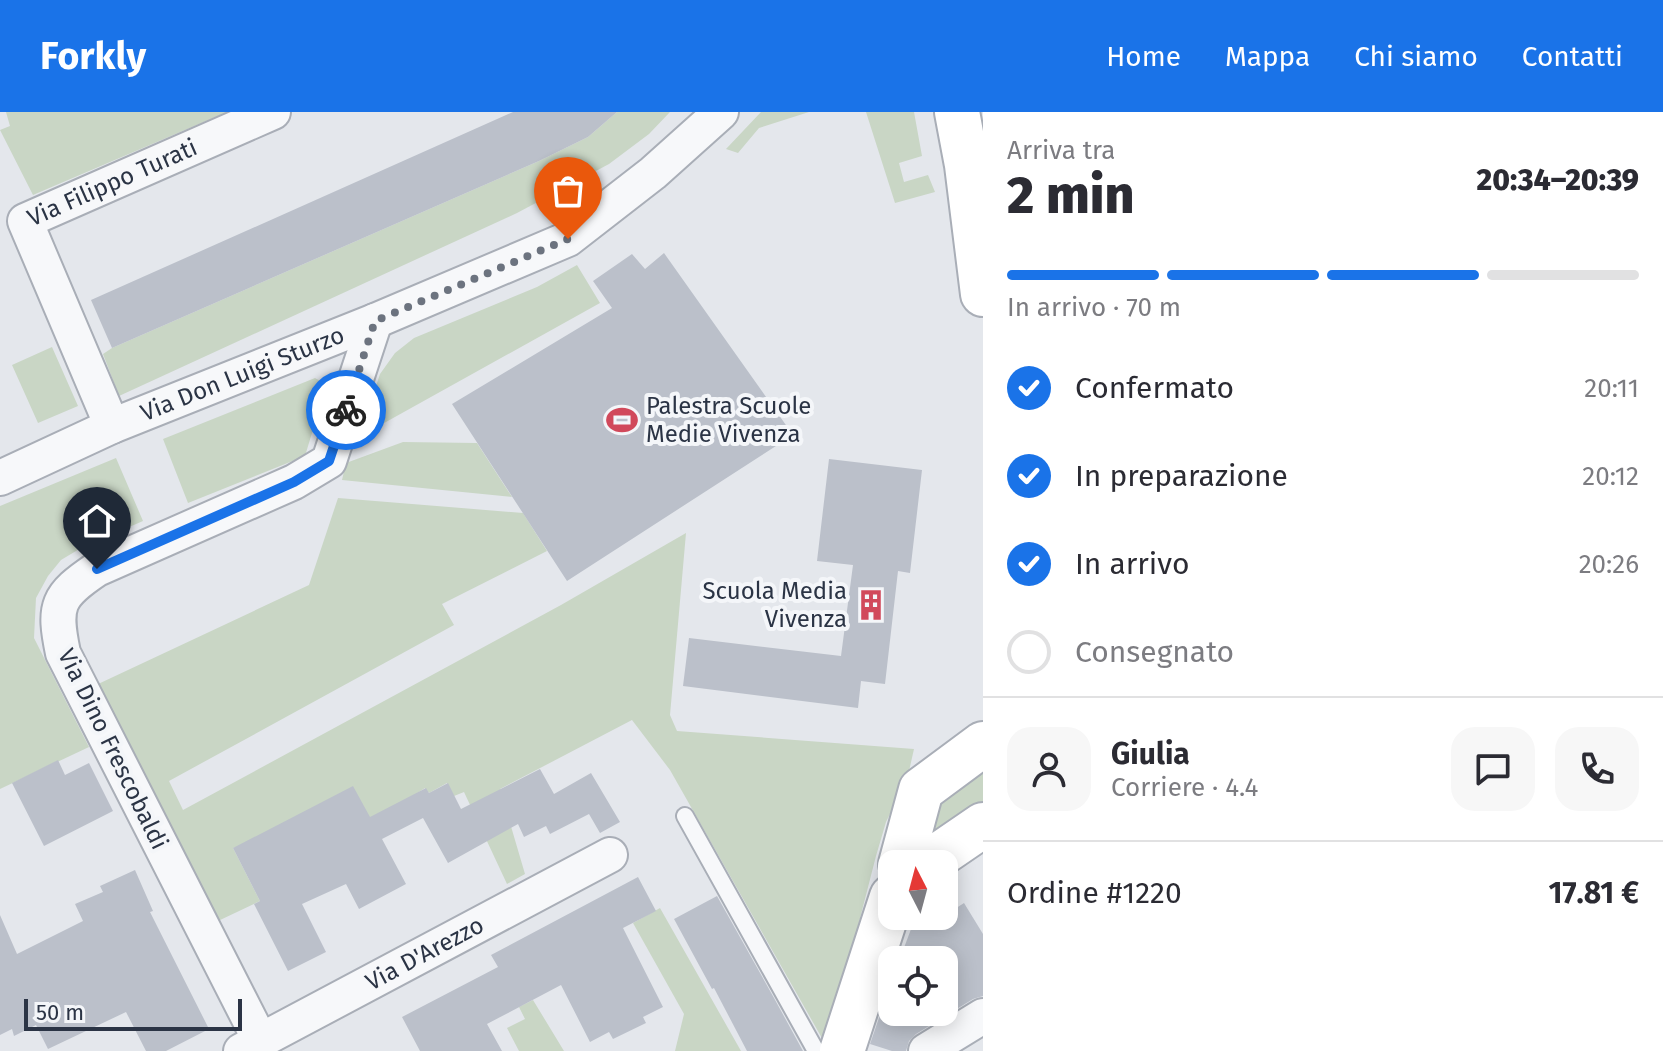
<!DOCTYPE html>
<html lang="it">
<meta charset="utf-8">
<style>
:root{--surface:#fff;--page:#f7f7f7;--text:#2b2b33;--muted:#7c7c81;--line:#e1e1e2;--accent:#1a73e8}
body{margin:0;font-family:"Fira Sans",sans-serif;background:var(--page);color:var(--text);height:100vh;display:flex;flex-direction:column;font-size:30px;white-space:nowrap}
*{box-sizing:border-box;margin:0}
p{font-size:26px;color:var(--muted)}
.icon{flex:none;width:44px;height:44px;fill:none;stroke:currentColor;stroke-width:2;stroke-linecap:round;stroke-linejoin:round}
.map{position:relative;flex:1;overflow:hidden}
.details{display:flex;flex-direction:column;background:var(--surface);width:680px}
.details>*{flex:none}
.needle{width:52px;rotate:354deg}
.controls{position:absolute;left:878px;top:738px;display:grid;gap:16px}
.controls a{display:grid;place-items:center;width:80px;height:80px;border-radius:16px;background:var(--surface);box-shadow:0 4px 20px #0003;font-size:40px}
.scale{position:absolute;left:24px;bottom:20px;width:218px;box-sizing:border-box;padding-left:8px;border:4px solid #2b3445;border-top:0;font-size:22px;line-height:28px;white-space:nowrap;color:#2b3445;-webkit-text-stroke:6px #f4f6f9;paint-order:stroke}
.pin{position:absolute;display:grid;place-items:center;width:68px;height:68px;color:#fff;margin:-82px -34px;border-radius:50% 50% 50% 0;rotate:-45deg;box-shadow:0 0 8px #0007}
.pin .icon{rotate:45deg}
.courier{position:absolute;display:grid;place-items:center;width:80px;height:80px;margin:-40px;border:6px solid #1a73e8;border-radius:50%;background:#fff;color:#222;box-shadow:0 2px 10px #0007}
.headline em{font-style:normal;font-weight:800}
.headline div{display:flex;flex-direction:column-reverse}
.headline{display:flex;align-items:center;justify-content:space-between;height:136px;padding:0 24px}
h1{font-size:52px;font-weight:800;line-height:60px}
.bar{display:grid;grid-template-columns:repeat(4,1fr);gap:12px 8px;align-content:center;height:96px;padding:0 24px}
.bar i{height:10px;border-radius:6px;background:var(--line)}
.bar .current{background:var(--accent)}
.bar p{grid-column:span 4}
.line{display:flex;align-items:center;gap:20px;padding:0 24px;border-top:2px solid var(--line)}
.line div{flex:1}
.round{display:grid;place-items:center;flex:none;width:84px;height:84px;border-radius:24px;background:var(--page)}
ol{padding:0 24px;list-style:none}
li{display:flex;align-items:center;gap:24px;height:88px}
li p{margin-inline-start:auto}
li .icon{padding:8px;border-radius:50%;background:var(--accent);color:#fff;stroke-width:4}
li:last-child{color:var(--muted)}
li i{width:44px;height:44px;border:4px solid var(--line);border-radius:50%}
header{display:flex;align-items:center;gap:48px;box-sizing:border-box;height:112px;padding:0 40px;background:var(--accent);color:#fff}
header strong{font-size:38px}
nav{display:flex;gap:44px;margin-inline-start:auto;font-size:28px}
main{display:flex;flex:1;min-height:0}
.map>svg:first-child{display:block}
.green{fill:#c9d6c5}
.building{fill:#bbc0ca}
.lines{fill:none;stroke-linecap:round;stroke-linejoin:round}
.lane-casing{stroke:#a9aeb7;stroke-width:20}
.street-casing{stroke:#a9aeb7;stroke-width:38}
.secondary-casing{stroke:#a9aeb7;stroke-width:48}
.lane{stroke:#f7f8fa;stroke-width:16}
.street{stroke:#f7f8fa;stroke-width:34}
.secondary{stroke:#fff;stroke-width:44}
.done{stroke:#6c737f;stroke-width:8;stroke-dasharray:0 14.4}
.route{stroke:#1a73e8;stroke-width:10}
.labels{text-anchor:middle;stroke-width:8;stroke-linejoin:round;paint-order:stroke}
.street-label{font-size:24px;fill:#2b3445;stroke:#f4f6f9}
.poi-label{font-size:24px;fill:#2b3445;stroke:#f4f6f9;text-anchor:start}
</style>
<header>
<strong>Forkly</strong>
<nav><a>Home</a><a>Mappa</a><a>Chi siamo</a><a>Contatti</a></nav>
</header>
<main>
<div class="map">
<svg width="983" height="939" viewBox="0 0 983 939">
<rect width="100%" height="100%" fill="#e4e7ec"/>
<path class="green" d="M6 0H227L33 83 0 18 10 14Z
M617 0H670L649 22 609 52 517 101 119 284 103 242 112 236 539 49 588 25Z
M761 0H809L759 16 738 41 726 37Z
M866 0H914L922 44 899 51 904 70 928 63 935 80 895 91Z
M577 153 600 191 359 325 380 262 395 241 414 226 537 175Z
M52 235 78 294 38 311 12 253Z
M315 266 322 270 325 278 305 344 188 391 163 327Z
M403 330 477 331 512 385 342 368 346 351Z
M116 346 143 409 81 436 61 448 48 464 36 486 34 526 89 635 0 677V394Z
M338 386 523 401 547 439 442 492 454 513 169 669 183 698 561 493 686 421 670 603 677 619 914 637 907 668 886 710 876 744 827 935 670 658 632 608 500 677 525 762 507 772 464 680 454 684 447 671 429 681 425 676 373 710 233 736 260 789 218 809 96 573 309 473Z
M983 647V701L942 721 925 710 926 684Z
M660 796 741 939H675L684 902 633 811Z
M533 888 564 939H519L507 916 525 907 519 895Z"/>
<path class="building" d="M513 0H617L588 25 539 49 112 236 91 188Z
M664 141 793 323 567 469 452 292 612 196 593 169 632 142 645 157Z
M829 347 922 358 910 461 898 459 885 572 861 569 858 596 683 574 689 526 841 544 853 453 817 449Z
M58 648 65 663 89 651 113 699 44 734 12 671Z
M540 657 554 682 591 661 620 710 600 721 589 702 550 722 546 714 524 725 518 712 448 751 423 706 382 727 406 772 359 797 346 772 302 792 326 840 288 859 254 792 260 789 233 736 353 674 370 705 426 676 429 681 448 671 461 697Z
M135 758 153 799 150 800 209 917 166 939H146L126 900 48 937 36 913 14 924 12 917 0 923V803L17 842 83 809 75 792 103 780 100 774Z
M638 765 656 799 623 816 663 895 643 905 646 911 613 927 609 920 590 930 561 873 487 912 502 939H420L402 905 498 855 491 843Z
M717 784 774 886 803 939H747L714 876 712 877 674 807Z
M964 791 983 822V884L973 887 916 922 909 929 906 939H892L870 932 881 900H944V848H919L902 841 916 804H944Z"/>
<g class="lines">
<defs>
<path id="lane" d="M685 704 816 939"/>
<g id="street">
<path id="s1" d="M112 314 25 109 273 0"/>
<path id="s2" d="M0 366 112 314 375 209 568 127 653 61 721 0"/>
<path d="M260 928 63 541C53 493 57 484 97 457L294 370 329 349 375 209"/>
<path id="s3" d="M241 939 610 743"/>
<path d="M926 939 983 904"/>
</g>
<path id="secondary" d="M957 0 967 53 983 182
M901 752 921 678 983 632
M926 752 983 713
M842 939 892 785"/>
</defs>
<use href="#lane" class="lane-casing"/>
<use href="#street" class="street-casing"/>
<use href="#secondary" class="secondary-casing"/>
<use href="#lane" class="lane"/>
<use href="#street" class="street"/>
<use href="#secondary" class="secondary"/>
</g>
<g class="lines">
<path class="done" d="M346 298 375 209 568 127"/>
<path class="route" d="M97 457 294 370 329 349 346 298"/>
</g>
<defs>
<symbol id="stadium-bare" viewBox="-9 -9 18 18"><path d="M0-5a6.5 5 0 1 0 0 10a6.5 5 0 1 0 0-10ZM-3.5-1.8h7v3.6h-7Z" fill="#d1495b" stroke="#f4f6f9" stroke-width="2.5" paint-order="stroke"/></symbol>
<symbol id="building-bare" viewBox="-9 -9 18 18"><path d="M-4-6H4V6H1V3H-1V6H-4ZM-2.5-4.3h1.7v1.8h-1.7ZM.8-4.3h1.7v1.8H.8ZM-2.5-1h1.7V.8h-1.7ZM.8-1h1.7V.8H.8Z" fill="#d1495b" stroke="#f4f6f9" stroke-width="2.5" paint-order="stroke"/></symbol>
</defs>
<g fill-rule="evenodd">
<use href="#stadium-bare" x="600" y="286" width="44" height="44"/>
<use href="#building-bare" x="849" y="471" width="44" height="44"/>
</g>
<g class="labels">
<g class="street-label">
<text dy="8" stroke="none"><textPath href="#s1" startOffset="318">Via Filippo Turati</textPath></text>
<text dy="8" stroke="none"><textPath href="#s2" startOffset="264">Via Don Luigi Sturzo</textPath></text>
<text transform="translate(113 637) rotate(64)" y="8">Via Dino Frescobaldi</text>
<text dy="8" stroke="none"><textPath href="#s3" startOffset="208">Via D'Arezzo</textPath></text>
</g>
<g class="poi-label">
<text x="646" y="302">Palestra Scuole<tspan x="646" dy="28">Medie Vivenza</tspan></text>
<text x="847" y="487" text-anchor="end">Scuola Media<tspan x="847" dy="28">Vivenza</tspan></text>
</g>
</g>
</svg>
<div class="controls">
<a><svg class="needle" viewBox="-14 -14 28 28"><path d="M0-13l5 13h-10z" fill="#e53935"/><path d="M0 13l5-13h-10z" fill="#7c7c81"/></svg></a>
<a><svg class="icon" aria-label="locate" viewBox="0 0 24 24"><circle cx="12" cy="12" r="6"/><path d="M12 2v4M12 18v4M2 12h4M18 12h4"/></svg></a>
</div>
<div class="scale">50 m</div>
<div class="pin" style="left:568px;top:127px;background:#ea580c"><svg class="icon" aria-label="bag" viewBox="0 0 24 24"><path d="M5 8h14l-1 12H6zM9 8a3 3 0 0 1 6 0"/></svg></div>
<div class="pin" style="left:97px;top:457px;background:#1f2937"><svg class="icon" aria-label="home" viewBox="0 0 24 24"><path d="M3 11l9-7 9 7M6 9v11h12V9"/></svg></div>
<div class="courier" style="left:346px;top:298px"><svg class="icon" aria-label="bike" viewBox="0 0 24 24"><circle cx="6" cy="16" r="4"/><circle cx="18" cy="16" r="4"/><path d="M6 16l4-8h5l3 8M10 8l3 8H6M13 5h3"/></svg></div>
</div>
<section class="details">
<div class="headline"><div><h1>2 min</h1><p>Arriva tra</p></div><em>20:34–20:39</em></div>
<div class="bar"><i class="current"></i><i class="current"></i><i class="current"></i><i></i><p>In arrivo · 70 m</p></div>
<ol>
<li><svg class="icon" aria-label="check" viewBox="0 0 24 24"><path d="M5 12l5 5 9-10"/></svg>Confermato<p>20:11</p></li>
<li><svg class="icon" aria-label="check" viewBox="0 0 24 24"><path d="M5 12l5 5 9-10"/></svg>In preparazione<p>20:12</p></li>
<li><svg class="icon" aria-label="check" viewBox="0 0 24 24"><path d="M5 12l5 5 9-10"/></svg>In arrivo<p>20:26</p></li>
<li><i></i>Consegnato</li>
</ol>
<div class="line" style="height:144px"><a class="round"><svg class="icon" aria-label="person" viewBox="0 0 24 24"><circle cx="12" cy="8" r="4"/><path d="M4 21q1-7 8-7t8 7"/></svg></a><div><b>Giulia</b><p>Corriere · 4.4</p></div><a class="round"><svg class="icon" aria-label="chat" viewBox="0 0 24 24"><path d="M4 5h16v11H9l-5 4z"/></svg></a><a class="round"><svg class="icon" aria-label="phone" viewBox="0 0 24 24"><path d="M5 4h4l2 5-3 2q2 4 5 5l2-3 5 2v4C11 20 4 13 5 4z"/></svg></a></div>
<div class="line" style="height:104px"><div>Ordine #1220</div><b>17.81 €</b></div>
</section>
</main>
